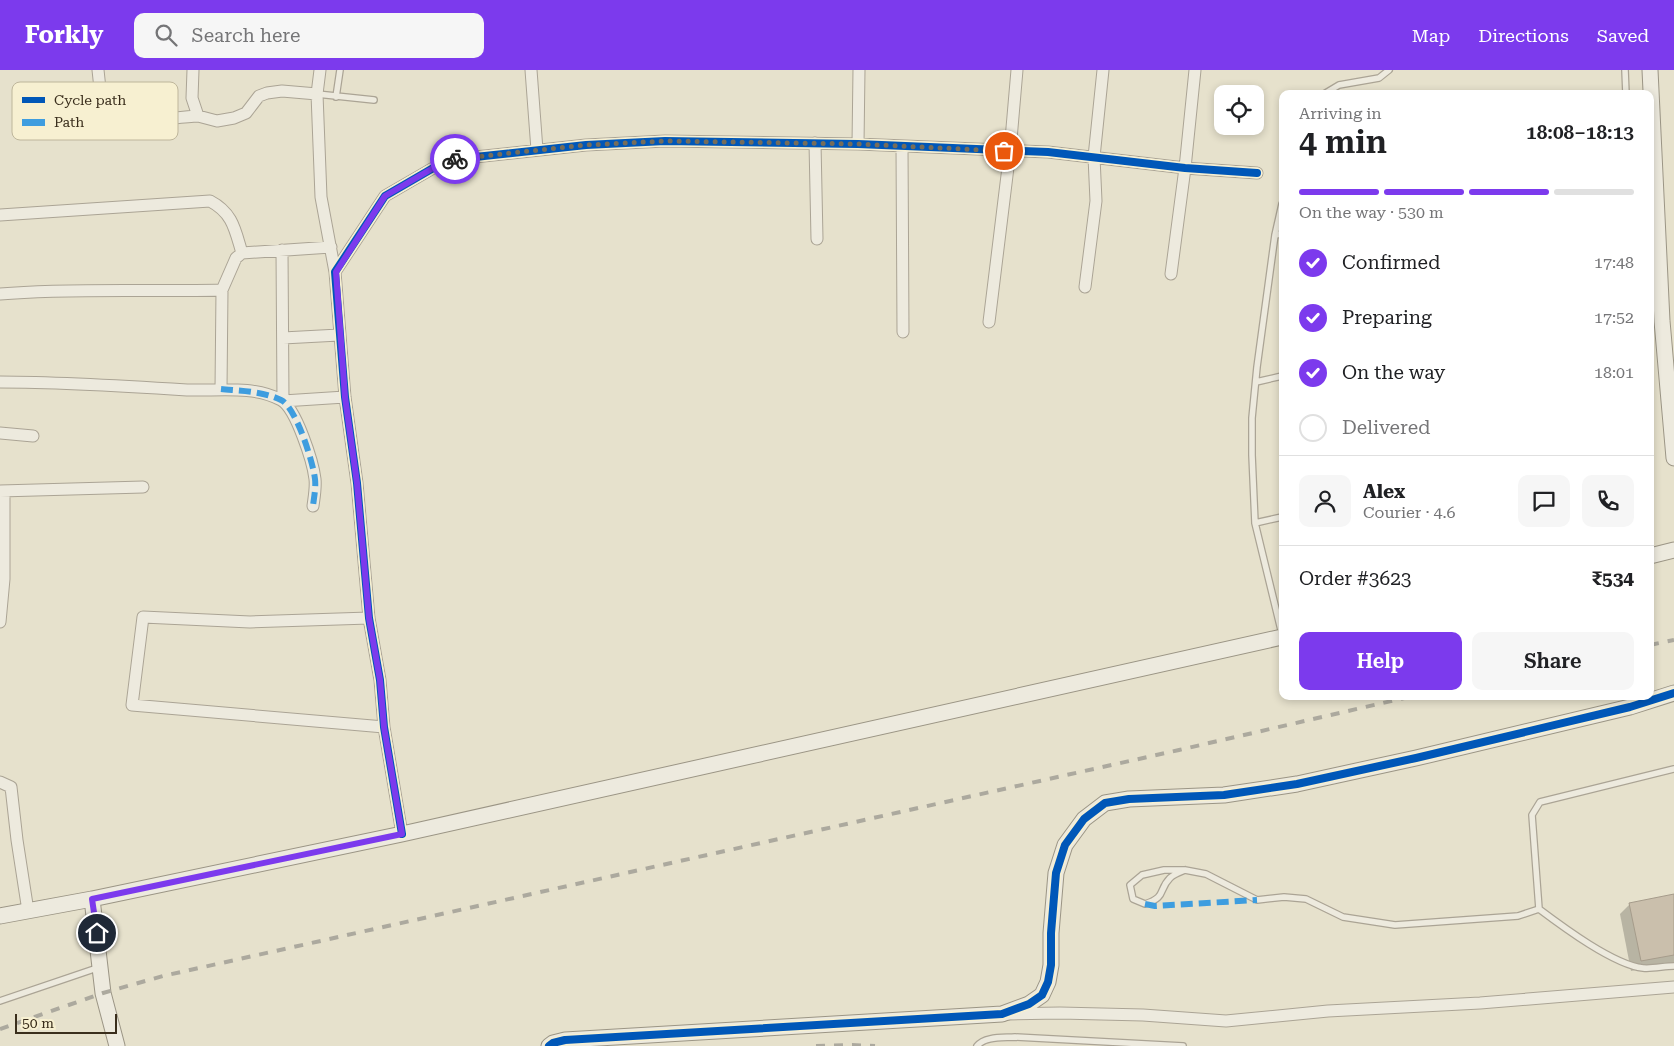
<!DOCTYPE html>
<meta charset="utf-8">
<style>
:root{--surface:#fff;--page:#f6f6f6;--text:#202124;--muted:#757577;--line:#e0e0e0;--accent:#7c3aed}
body{margin:0;font-family:"Roboto Serif",serif;background:var(--page);color:var(--text);height:100vh;display:flex;flex-direction:column;font-size:19px;white-space:nowrap}
*{box-sizing:border-box;margin:0}
p{font-size:16px;color:var(--muted)}
.icon{flex:none;width:28px;height:28px;fill:none;stroke:currentColor;stroke-width:2;stroke-linecap:round;stroke-linejoin:round}
.map{position:relative;flex:1;overflow:hidden}
.panel{position:absolute;left:1279px;top:20px;width:375px;height:610px;display:flex;flex-direction:column;background:var(--surface);border-radius:10px;box-shadow:0 2px 8px #0003}
.panel>*{flex:none}
.fabs{position:absolute;left:1214px;top:15px;display:grid;gap:10px}
.fabs a{display:grid;place-items:center;width:50px;height:50px;border-radius:10px;background:var(--surface);box-shadow:0 2px 8px #0003;font-size:25px}
.scale{position:absolute;left:15px;bottom:12px;width:102px;box-sizing:border-box;padding-left:5px;border:2px solid #3a2e1c;border-top:0;font-size:14px;line-height:18px;white-space:nowrap;color:#3a2e1c;-webkit-text-stroke:4px #f7f0d1;paint-order:stroke}
.pin{position:absolute;display:grid;place-items:center;width:42px;height:42px;color:#fff;margin:-21px;border:2px solid #fff;border-radius:50%;box-shadow:0 1px 5px #0007}
.courier{position:absolute;display:grid;place-items:center;width:50px;height:50px;margin:-25px;border:4px solid #7c3aed;border-radius:50%;background:#fff;color:#222;box-shadow:0 1px 6px #0007}
.overview em{font-style:normal;font-weight:600}
.overview div{display:flex;flex-direction:column-reverse}
.overview{display:flex;align-items:center;justify-content:space-between;height:85px;padding:0 20px}
h1{font-size:32px;font-weight:600;line-height:38px}
.bar{display:grid;grid-template-columns:repeat(4,1fr);gap:8px 5px;align-content:center;height:60px;padding:0 20px}
.bar i{height:6px;border-radius:4px;background:var(--line)}
.bar .current{background:var(--accent)}
.bar p{grid-column:span 4}
.line{display:flex;align-items:center;gap:12px;padding:0 20px;border-top:1px solid var(--line)}
.line div{flex:1}
.round{display:grid;place-items:center;flex:none;width:52px;height:52px;border-radius:10px;background:var(--page)}
ol{padding:0 20px;list-style:none}
li{display:flex;align-items:center;gap:15px;height:55px}
li p{margin-inline-start:auto}
li .icon{padding:5px;border-radius:50%;background:var(--accent);color:#fff;stroke-width:4}
li:last-child{color:var(--muted)}
li i{width:28px;height:28px;border:2px solid var(--line);border-radius:50%}
.button{display:flex;gap:10px;margin-top:auto;padding:10px 20px}
.button a{flex:1;height:58px;border-radius:10px;background:var(--accent);color:#fff;font-size:20px;font-weight:600;line-height:58px;text-align:center}
.button a+a{background:var(--page);color:var(--text)}
header{display:flex;align-items:center;gap:30px;box-sizing:border-box;height:70px;padding:0 25px;background:var(--accent);color:#fff}
header strong{font-size:24px}
nav{display:flex;gap:28px;margin-inline-start:auto;font-size:18px}
.search{width:350px;height:45px;background:var(--page);display:flex;align-items:center;gap:12px;box-sizing:border-box;padding:0 18px;border-radius:10px;color:var(--muted);font-size:19px}
.map>svg:first-child{display:block}
.shadow{fill:#0003}
.building{fill:#cabfac;stroke:#a69c8b}
.lines{fill:none;stroke-linecap:round;stroke-linejoin:round}
.lane-casing{stroke:#aba495;stroke-width:8}
.street-casing{stroke:#aba495;stroke-width:13}
.secondary-casing{stroke:#9b9585;stroke-width:17}
.lane{stroke:#edeade;stroke-width:5.5}
.street{stroke:#edeade;stroke-width:11}
.secondary{stroke:#edeade;stroke-width:15}
.rail{stroke:#aca99e;stroke-width:4;stroke-dasharray:9 9;stroke-linecap:butt}
.quiet{stroke:#3e9ddf;stroke-width:6;stroke-dasharray:12 6;stroke-linecap:butt}
.cycleway-casing{stroke:#f7f0d1;stroke-width:11}
.cycleway{stroke:#0057b8;stroke-width:8}
.done{stroke:#766d5a;stroke-width:5;stroke-dasharray:0 9}
.route{stroke:#7c3aed;stroke-width:6}
.key{fill:#f7f0d1;stroke:#beb69b;stroke-width:1}
.key-label{font-size:14px;fill:#3a2e1c}
</style>
<header>
<strong>Forkly</strong>
<div class="search"><svg class="icon" aria-label="search" viewBox="0 0 24 24"><circle cx="10" cy="10" r="6"/><path d="M15 15l6 6"/></svg>Search here</div>
<nav><a>Map</a><a>Directions</a><a>Saved</a></nav>
</header>
<div class="map">
<svg width="1674" height="976" viewBox="0 0 1674 976">
<rect width="100%" height="100%" fill="#e6e1cc"/>
<path class="shadow" d="M1674 825V892L1631 901 1620 844 1630 834Z"/>
<path class="building" d="M1674 824V885L1641 891 1629 833Z"/>
<g class="lines">
<defs>
<path id="lane" d="M1625 0 1626 24
M317 24 374 30
M1324 24 1339 15 1379 8 1389 0
M336 27 340 0
M1282 134 1275 165 1257 297 1252 348V385L1255 453 1282 564
M1275 165 1282 164
M1256 312 1282 306
M1255 453 1282 447
M1674 699 1540 732 1532 745 1539 839C1563 857 1614 895 1643 898 1653 899 1664 896 1674 896
M1185 800C1180 802 1174 804 1170 808 1158 820 1167 827 1145 834L1133 829 1130 815 1142 805 1164 800H1185L1206 804 1257 830 1284 827 1306 829 1343 847 1395 855 1518 846 1539 839
M0 931 100 897
M977 976C985 966 1003 968 1015 967L1183 976"/>
<path id="street" d="M98 0 102 37 107 48C129 56 173 47 198 46
M193 0 192 28 198 46 217 51 234 48 246 43 259 26 267 23 282 21 317 24
M320 0 317 24 321 127 335 202
M531 0 537 80
M815 73 817 169
M858 74 859 0
M902 76 903 262
M0 145 210 131C233 143 235 160 242 183
M282 180 283 331 345 327
M1171 204 1185 98 1195 0
M1085 217 1096 131 1094 87 1103 0
M0 224C74 218 148 222 222 220
M989 252 1010 81 1017 0
M283 268 339 265
M0 312C62 312 125 316 187 320 218 321 253 315 281 330 296 338 313 392 315 409 316 418 314 428 313 436
M221 319 222 220 236 188 242 183 331 177
M0 363 33 366
M0 421 143 417
M369 548 250 552 143 547 132 635 384 657
M0 552 4 509V421
M0 712 11 717 17 770 28 841
M402 764 384 657 380 610 369 548 357 413 345 327 335 202 385 126 447 90 586 75 665 71 858 74 1048 82 1185 98 1257 103
M1009 944 1060 943 1143 945 1226 951 1328 941 1480 933 1674 917"/>
<path id="secondary" d="M1650 0 1662 251 1674 388
M1650 486 1674 480
M92 829 103 923 117 976
M0 846 92 829 402 764 1282 567
M549 976 553 973 565 970 1002 944 1029 934 1042 925 1048 912 1051 895V863L1056 803 1065 775 1084 749 1105 733 1129 729 1224 725 1297 714 1416 688 1630 637 1674 623"/>
</defs>
<use href="#lane" class="lane-casing"/>
<use href="#street" class="street-casing"/>
<use href="#secondary" class="secondary-casing"/>
<use href="#lane" class="lane"/>
<use href="#street" class="street"/>
<use href="#secondary" class="secondary"/>
<path class="rail" d="M1650 575 1674 570
M0 959 103 923 163 906 1179 680 1413 626
M816 976 852 975 875 976"/>
<path class="quiet" d="M221 319C241 321 262 321 281 330 296 337 313 392 315 409 316 418 314 427 313 436
M1145 834 1155 836 1257 830"/>
<defs>
<path id="cycleway" d="M402 764 384 657 380 610 369 548 357 413 345 327 335 202 385 126 447 90 586 75 665 71 858 74 1048 82 1185 98 1257 103
M549 976 553 973 565 970 1002 944 1029 934 1042 925 1048 912 1051 895V863L1056 803 1065 775 1084 749 1105 733 1129 729 1224 725 1297 714 1416 688 1630 637 1674 623"/>
</defs>
<use href="#cycleway" class="cycleway-casing"/>
<use href="#cycleway" class="cycleway"/>
</g>
<g class="lines">
<path class="done" d="M455 89 586 75 665 71 858 74 1004 81"/>
<path class="route" d="M97 863 92 829 402 764 384 657 380 610 369 548 357 413 345 327 336 202 385 126 447 90 455 89"/>
</g>
<rect x="12" y="12" width="166" height="58" rx="8" class="key"/>
<rect x="22" y="27" width="23" height="6" fill="#0057b8"/>
<rect x="22" y="49" width="23" height="7" fill="#3e9ddf"/>
<g class="key-label">
<text x="54" y="35">Cycle path</text>
<text x="54" y="57">Path</text>
</g>
</svg>
<div class="fabs">
<a><svg class="icon" aria-label="locate" viewBox="0 0 24 24"><circle cx="12" cy="12" r="6"/><path d="M12 2v4M12 18v4M2 12h4M18 12h4"/></svg></a>
</div>
<div class="scale">50 m</div>
<div class="pin" style="left:1004px;top:81px;background:#ea580c"><svg class="icon" aria-label="bag" viewBox="0 0 24 24"><path d="M5 8h14l-1 12H6zM9 8a3 3 0 0 1 6 0"/></svg></div>
<div class="pin" style="left:97px;top:863px;background:#1f2937"><svg class="icon" aria-label="home" viewBox="0 0 24 24"><path d="M3 11l9-7 9 7M6 9v11h12V9"/></svg></div>
<div class="courier" style="left:455px;top:89px"><svg class="icon" aria-label="bike" viewBox="0 0 24 24"><circle cx="6" cy="16" r="4"/><circle cx="18" cy="16" r="4"/><path d="M6 16l4-8h5l3 8M10 8l3 8H6M13 5h3"/></svg></div>
<section class="panel">
<div class="overview"><div><h1>4 min</h1><p>Arriving in</p></div><em>18:08–18:13</em></div>
<div class="bar"><i class="current"></i><i class="current"></i><i class="current"></i><i></i><p>On the way · 530 m</p></div>
<ol>
<li><svg class="icon" aria-label="check" viewBox="0 0 24 24"><path d="M5 12l5 5 9-10"/></svg>Confirmed<p>17:48</p></li>
<li><svg class="icon" aria-label="check" viewBox="0 0 24 24"><path d="M5 12l5 5 9-10"/></svg>Preparing<p>17:52</p></li>
<li><svg class="icon" aria-label="check" viewBox="0 0 24 24"><path d="M5 12l5 5 9-10"/></svg>On the way<p>18:01</p></li>
<li><i></i>Delivered</li>
</ol>
<div class="line" style="height:90px"><a class="round"><svg class="icon" aria-label="person" viewBox="0 0 24 24"><circle cx="12" cy="8" r="4"/><path d="M4 21q1-7 8-7t8 7"/></svg></a><div><b>Alex</b><p>Courier · 4.6</p></div><a class="round"><svg class="icon" aria-label="chat" viewBox="0 0 24 24"><path d="M4 5h16v11H9l-5 4z"/></svg></a><a class="round"><svg class="icon" aria-label="phone" viewBox="0 0 24 24"><path d="M5 4h4l2 5-3 2q2 4 5 5l2-3 5 2v4C11 20 4 13 5 4z"/></svg></a></div>
<div class="line" style="height:65px"><div>Order #3623</div><b>₹534</b></div>
<div class="button"><a>Help</a><a>Share</a></div>
</section>
</div>
